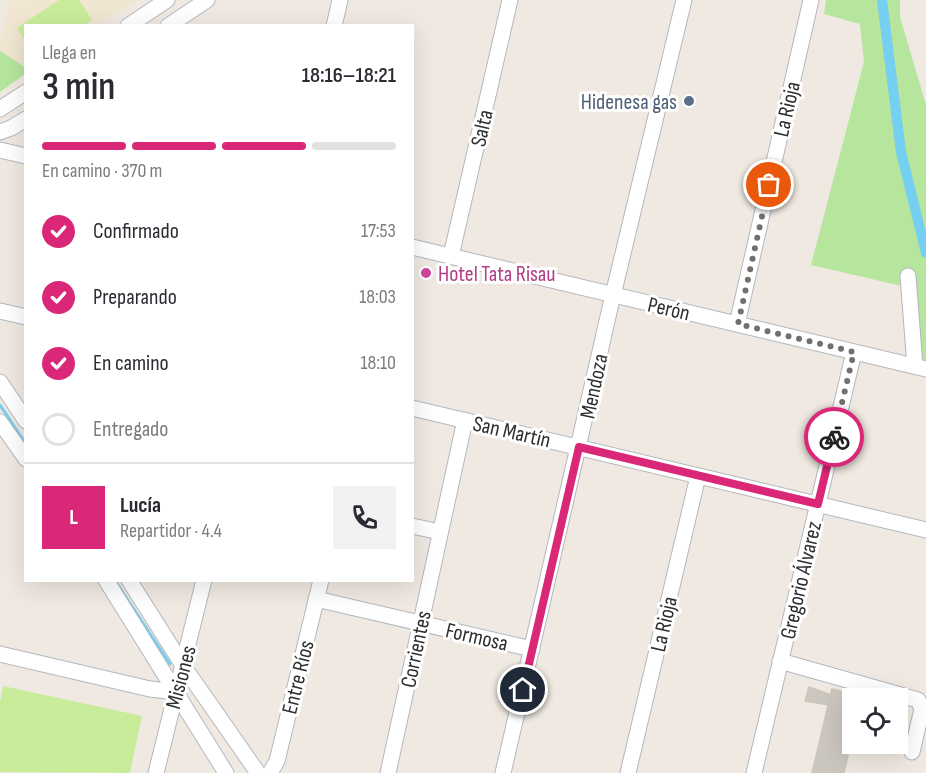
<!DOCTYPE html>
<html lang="es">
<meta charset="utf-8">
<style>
:root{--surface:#fff;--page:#f2f2f3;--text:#2b2b33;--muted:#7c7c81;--line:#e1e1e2;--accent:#db2777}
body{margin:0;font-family:"Sofia Sans Condensed",sans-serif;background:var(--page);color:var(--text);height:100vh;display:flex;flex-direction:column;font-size:22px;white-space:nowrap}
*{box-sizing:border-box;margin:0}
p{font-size:20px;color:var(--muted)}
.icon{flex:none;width:33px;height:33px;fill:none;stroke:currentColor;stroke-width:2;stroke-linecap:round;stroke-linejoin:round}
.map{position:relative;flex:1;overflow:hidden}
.side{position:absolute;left:24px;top:24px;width:390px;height:558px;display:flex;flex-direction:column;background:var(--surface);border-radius:0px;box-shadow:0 6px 24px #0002}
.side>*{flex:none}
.tools{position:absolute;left:842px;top:688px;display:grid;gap:12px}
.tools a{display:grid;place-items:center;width:66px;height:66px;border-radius:0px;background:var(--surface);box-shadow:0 6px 24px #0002;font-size:30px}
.pin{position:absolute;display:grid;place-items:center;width:51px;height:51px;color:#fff;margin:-26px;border:3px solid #fff;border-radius:50%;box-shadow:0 2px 6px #0007}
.courier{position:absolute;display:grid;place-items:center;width:60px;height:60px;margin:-30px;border:4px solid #db2777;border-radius:50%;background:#fff;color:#222;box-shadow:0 2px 8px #0007}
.overview em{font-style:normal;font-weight:600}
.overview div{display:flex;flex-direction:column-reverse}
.overview{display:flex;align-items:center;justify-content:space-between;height:102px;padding:0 18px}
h1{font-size:39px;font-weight:600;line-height:45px}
.bar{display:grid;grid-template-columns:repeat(4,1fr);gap:9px 6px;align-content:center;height:72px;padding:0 18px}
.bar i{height:8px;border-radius:4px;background:var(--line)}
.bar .current{background:var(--accent)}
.bar p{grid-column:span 4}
.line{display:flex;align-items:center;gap:15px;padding:0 18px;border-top:2px solid var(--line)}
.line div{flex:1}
.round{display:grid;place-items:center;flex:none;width:63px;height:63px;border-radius:0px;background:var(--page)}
ol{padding:0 18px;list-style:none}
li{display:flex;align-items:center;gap:18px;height:66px}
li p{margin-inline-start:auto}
li .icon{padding:6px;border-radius:50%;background:var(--accent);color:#fff;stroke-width:4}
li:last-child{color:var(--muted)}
li i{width:33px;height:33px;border:3px solid var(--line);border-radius:50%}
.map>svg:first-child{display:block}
.education{fill:#f0e6d1}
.green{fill:#b6e59e}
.pitch{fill:#c9ec9a}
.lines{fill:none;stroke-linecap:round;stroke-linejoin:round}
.stream{stroke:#75cff0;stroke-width:3}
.canal{stroke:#75cff0;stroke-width:10}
.building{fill:#cbc7bf;stroke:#cbc5ba;stroke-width:1.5}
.minor-casing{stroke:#b4b7c1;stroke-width:17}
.minor{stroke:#fff;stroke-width:15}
.done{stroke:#726f6d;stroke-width:6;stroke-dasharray:0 10.8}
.route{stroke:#db2777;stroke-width:8}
.service-dot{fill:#5c6f8a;stroke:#fff;stroke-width:2}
.hotel-dot{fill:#d1479c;stroke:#fff;stroke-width:2}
.labels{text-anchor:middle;stroke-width:6;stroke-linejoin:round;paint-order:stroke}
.service-label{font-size:22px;fill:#4e5e75;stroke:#fff;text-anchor:end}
.street-label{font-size:22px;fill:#2e2e2e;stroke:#fff}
.hotel-label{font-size:22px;fill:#b23c85;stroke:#fff;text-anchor:start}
</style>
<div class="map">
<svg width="926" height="773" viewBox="0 0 926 773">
<rect width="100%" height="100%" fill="#efe9e1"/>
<path class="education" d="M10 0H137L98 25 26 26 25 68 0 51V41Z"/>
<path class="green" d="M826 0H900V17L926 105V361L906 356 902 286 811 265 864 62 860 24 824 14Z
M0 51 26 68 25 74 0 92Z"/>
<path class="pitch" d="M59 0H79L92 20 84 25 26 26 25 41 17 28Z
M3 686 142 716 130 773 0 772V702Z"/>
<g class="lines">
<path class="stream" d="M0 405 26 444
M116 582 170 664"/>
<path class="canal" d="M882 0 901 152 926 253"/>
</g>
<path class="building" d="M809 687 831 695 828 705 805 701Z
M832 689 869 697 868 699H852V738L844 773H812Z"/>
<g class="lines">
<defs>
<path id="minor" d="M128 26 167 0
M168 26 207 0
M334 26 340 0
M0 109 26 92
M0 132 11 128 26 119
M0 150 26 156
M412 247 926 369
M451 256 510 0
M908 276 915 366
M0 311 26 317
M737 324 811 0
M0 382 26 421
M412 408 926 530
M0 422 26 459
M412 526 440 532
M106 580 226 773
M129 580 184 667 258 773
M316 599 532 649
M0 654 150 689 176 692
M780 661 918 700 922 709 912 752
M156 773 204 580
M270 773 277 761 321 580
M388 773 465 420
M503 773 613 295 684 0
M628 773 698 476
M754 773 854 352"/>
</defs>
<use href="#minor" class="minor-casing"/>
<use href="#minor" class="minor"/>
</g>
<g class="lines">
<path class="done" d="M769 185 738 324 854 352 834 437"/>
<path class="route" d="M523 690 579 447 818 504 834 437"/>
</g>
<circle class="service-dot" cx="689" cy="101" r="6"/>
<circle class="hotel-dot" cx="426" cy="273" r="6"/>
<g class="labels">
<g class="service-label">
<text x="677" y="109">Hidenesa gas</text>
</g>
<g class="street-label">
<text transform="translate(786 109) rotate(-77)" y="8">La Rioja</text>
<text transform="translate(481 128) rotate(-77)" y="8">Salta</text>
<text transform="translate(669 308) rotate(13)" y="8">Perón</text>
<text transform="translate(593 386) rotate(-78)" y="8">Mendoza</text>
<text transform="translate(512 431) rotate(13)" y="8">San Martín</text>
<text transform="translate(800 580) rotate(-77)" y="8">Gregorio Álvarez</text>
<text transform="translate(663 624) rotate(-77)" y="8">La Rioja</text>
<text transform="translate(477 636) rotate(13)" y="8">Formosa</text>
<text transform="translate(415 649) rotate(-78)" y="8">Corrientes</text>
<text transform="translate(180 677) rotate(-75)" y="8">Misiones</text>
<text transform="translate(297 677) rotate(-76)" y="8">Entre Ríos</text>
</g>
<g class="hotel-label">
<text x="438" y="281">Hotel Tata Risau</text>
</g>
</g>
</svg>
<div class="tools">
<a><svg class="icon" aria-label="locate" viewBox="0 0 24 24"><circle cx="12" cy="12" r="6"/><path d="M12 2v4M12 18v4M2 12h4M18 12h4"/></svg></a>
</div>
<div class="pin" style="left:769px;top:185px;background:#ea580c"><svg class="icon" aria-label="bag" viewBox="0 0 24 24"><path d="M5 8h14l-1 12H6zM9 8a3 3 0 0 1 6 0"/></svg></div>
<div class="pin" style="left:523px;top:690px;background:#1f2937"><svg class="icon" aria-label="home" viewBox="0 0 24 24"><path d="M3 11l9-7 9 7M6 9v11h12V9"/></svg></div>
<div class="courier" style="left:834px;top:437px"><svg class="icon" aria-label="bike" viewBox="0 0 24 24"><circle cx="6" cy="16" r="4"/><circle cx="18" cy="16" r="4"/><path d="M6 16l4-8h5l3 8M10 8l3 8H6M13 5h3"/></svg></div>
<section class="side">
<div class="overview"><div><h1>3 min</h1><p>Llega en</p></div><em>18:16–18:21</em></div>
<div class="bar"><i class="current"></i><i class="current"></i><i class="current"></i><i></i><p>En camino · 370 m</p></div>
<ol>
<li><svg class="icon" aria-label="check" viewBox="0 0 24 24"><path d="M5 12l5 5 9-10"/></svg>Confirmado<p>17:53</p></li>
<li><svg class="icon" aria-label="check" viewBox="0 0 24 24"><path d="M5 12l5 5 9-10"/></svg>Preparando<p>18:03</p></li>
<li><svg class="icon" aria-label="check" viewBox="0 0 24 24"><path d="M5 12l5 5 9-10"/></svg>En camino<p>18:10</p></li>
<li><i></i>Entregado</li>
</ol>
<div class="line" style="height:108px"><b class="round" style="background:var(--accent);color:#fff">L</b><div><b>Lucía</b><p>Repartidor · 4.4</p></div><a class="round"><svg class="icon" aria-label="phone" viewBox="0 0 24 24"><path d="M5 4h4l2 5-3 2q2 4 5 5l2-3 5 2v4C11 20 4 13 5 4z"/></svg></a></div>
</section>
</div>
